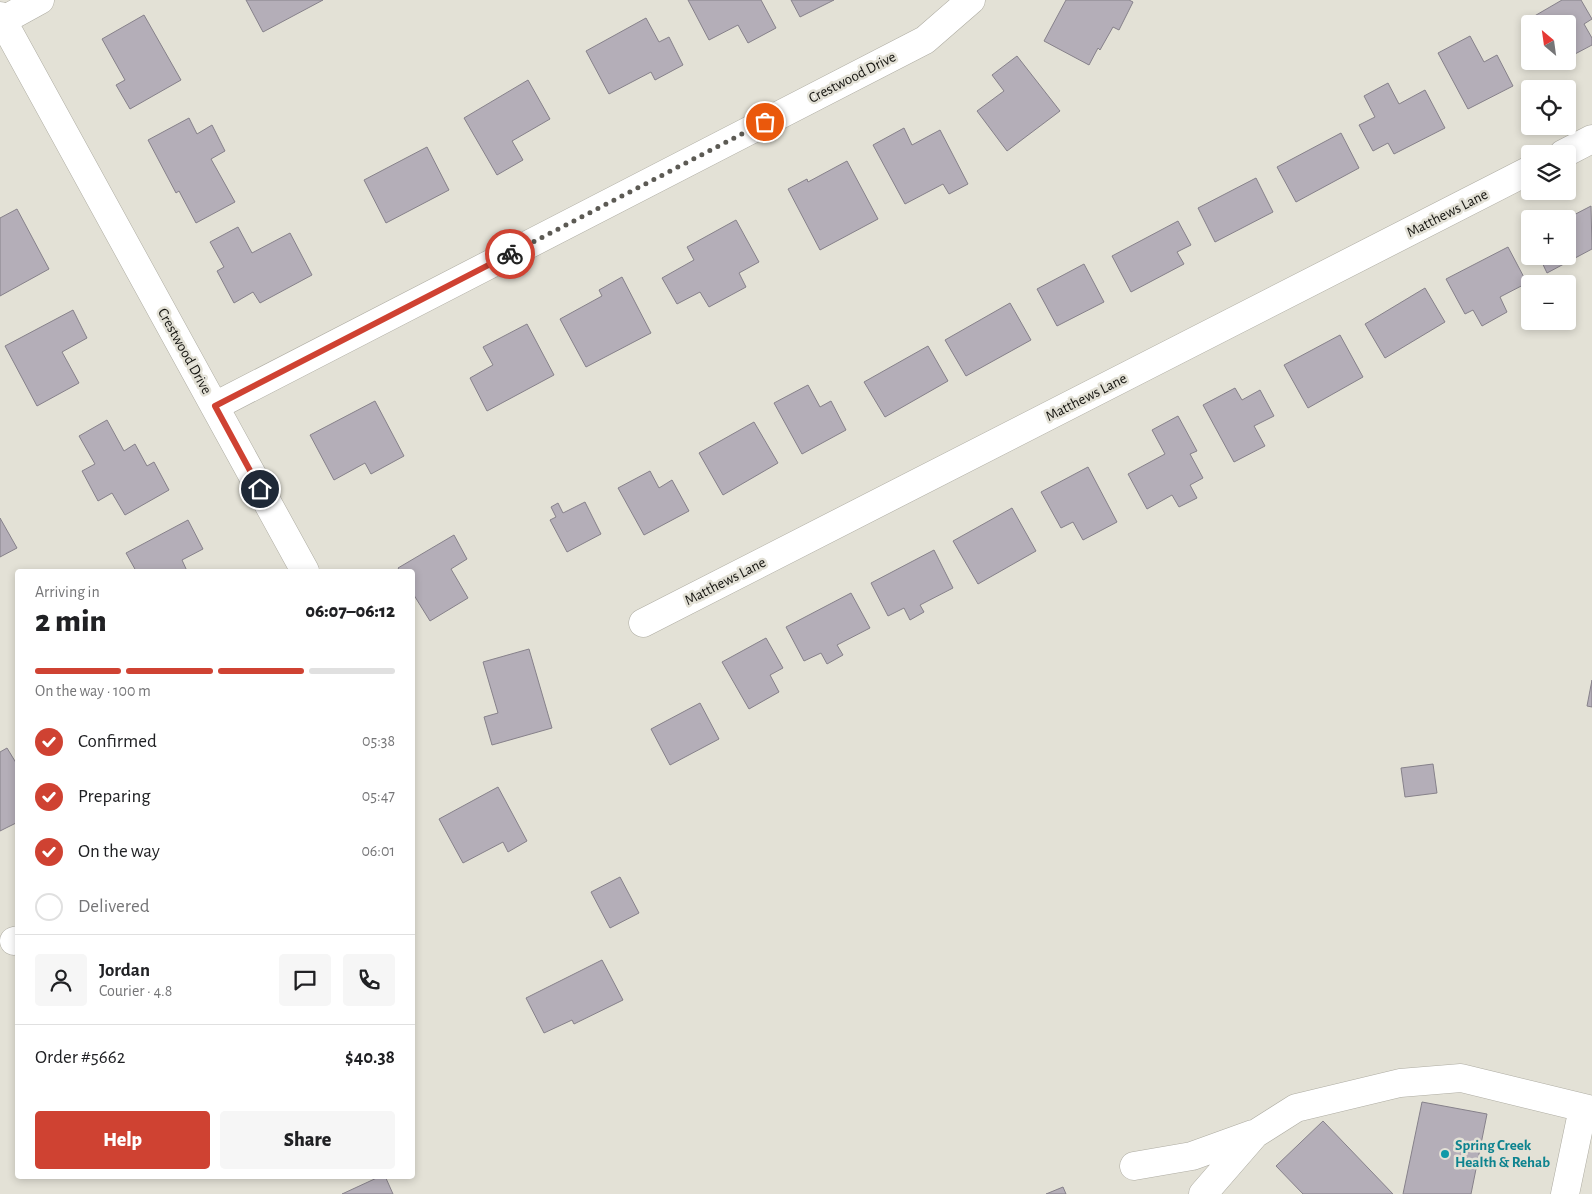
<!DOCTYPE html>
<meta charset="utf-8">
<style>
:root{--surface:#fff;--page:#f6f6f6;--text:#202124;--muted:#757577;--line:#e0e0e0;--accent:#cf4232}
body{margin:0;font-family:"Alegreya Sans",sans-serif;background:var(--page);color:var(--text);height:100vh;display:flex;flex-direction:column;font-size:19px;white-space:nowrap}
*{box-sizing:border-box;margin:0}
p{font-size:16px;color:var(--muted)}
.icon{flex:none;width:28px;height:28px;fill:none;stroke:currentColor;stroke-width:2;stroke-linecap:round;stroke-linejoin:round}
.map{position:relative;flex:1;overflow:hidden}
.drawer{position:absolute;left:15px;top:569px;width:400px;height:610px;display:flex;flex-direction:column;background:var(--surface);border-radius:5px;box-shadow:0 2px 8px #0003}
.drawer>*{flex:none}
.needle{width:32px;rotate:331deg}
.controls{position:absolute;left:1521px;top:15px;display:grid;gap:10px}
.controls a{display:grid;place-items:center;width:55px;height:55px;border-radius:5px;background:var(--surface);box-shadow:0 2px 8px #0003;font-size:25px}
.pin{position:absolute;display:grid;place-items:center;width:42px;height:42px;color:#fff;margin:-21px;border:2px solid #fff;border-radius:50%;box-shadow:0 1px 5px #0007}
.courier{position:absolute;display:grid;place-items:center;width:50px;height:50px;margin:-25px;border:4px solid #cf4232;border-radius:50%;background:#fff;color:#222;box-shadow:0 1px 6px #0007}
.overview em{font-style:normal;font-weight:800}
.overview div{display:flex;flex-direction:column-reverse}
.overview{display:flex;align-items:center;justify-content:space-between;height:85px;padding:0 20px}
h1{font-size:32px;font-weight:800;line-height:38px}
.bar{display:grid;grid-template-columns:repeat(4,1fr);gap:8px 5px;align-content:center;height:60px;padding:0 20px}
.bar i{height:6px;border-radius:4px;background:var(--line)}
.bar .selected{background:var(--accent)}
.bar p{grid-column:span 4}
.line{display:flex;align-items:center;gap:12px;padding:0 20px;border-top:1px solid var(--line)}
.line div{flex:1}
.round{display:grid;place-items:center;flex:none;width:52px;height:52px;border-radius:5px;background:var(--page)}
ol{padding:0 20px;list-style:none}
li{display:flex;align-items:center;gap:15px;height:55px}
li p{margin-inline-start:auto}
li .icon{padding:5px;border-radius:50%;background:var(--accent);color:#fff;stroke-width:4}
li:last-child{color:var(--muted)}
li i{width:28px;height:28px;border:2px solid var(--line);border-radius:50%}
.primary-button{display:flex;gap:10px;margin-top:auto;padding:10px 20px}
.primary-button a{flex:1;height:58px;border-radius:5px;background:var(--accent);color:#fff;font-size:20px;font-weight:800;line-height:58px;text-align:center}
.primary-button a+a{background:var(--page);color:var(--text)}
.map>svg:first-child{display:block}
.building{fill:#b4aeb8;stroke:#86818a}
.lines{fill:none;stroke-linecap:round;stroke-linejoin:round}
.minor-casing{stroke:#aeaca2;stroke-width:29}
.minor{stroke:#fff;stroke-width:28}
.done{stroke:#5c5a54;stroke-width:5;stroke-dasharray:0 9}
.route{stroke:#cf4232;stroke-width:6}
.culture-dot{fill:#0f9aa8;stroke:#e3e1d6;stroke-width:2}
.labels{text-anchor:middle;stroke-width:5;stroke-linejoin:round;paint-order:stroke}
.street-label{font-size:15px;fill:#13120e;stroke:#e3e1d6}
.culture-label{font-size:15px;font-weight:bold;fill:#0d838f;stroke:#e3e1d6;text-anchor:start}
</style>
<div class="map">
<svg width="1592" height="1194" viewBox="0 0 1592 1194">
<rect width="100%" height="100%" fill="#e3e1d6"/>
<path class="building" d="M246 0H323L263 32Z
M688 0H761L776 28 748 43 738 25 709 40Z
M791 0H834L800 17Z
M1066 0H1129L1133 2 1119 30 1113 27 1100 50 1098 48 1089 65 1044 41Z
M1562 0H1581L1592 19 1584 24 1592 38V45L1575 54 1570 45 1568 47V24H1534L1531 18Z
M144 15 181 80 130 109 116 85 125 80 102 39Z
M646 18 659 42 669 37 683 65 655 80 651 72 609 94 586 51Z
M1470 36 1484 62 1497 55 1513 86 1468 109 1438 53Z
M1017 56 1060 111 1007 151 977 111 1004 91 992 75Z
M528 80 550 119 512 141 523 160 497 175 464 118Z
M1388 83 1399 104 1425 90 1445 128 1394 154 1388 143 1373 151 1359 125 1375 117 1364 96Z
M189 118 197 134 212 125 225 151 211 159 235 202 196 223 179 191 176 193 148 140Z
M904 128 912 145 940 130 968 184 949 194 943 184 905 204 873 145Z
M1341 133 1359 168 1296 202 1277 167Z
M427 147 449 190 386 223 364 180Z
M847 161 878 219 820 250 788 189 807 179 808 182Z
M1256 178 1273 212 1215 242 1198 208Z
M1591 206 1592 249 1547 273 1539 256H1568L1566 219Z
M17 209 49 269 0 296V218Z
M736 220 759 262 739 273 746 287 709 307 700 292 677 304 662 278 694 260 687 247Z
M1178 221 1191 245 1177 252 1184 264 1131 292 1112 256Z
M238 227 252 253 290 233 312 275 260 303 253 292 234 303 217 271 224 267 210 242Z
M1508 247 1527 283 1500 297 1507 312 1482 326 1473 310 1465 314 1446 279Z
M1084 264 1104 302 1057 326 1037 289Z
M622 277 651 333 586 367 560 319 602 296 599 290Z
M1425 288 1445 322 1385 358 1365 324Z
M1010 303 1031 340 966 376 945 340Z
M73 310 87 338 62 352 79 383 37 406 5 346Z
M527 324 554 375 487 411 470 378 493 365 483 347Z
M1340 335 1363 377 1308 408 1284 365Z
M928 346 948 381 885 417 864 382Z
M808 385 820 407 831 401 846 430 802 454 774 403Z
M1235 388 1242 400 1260 390 1274 416 1254 426 1265 446 1234 462 1203 405Z
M375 401 404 456 371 474 365 463 334 480 310 435Z
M1178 416 1197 451 1190 454 1203 478 1190 485 1197 498 1179 507 1172 495 1147 509 1128 474 1165 454 1152 430Z
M107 420 124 451 135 444 147 466 154 462 169 490 125 515 112 493 98 501 82 471 95 464 79 436Z
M754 422 778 463 723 495 699 453Z
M1088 467 1117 522 1083 540 1073 522 1061 528 1041 492Z
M650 471 659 488 672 480 689 511 644 535 618 488Z
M585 502 601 534 567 552 550 520 556 517 551 507 558 503 563 513Z
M1012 508 1036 551 978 584 953 541Z
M0 518 17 548 0 557Z
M188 520 203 549 182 560 187 571H136L126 553Z
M454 535 467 559 451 569 468 598 430 621 412 592V571H400L398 568Z
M934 550 953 588 920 605 924 612 910 620 904 608 888 616 871 583Z
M851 593 870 628 837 645 843 655 827 664 821 653 804 661 786 627Z
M766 638 783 668 770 675 779 692 749 709 722 662Z
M529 649 552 728 492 745 484 717 498 713 483 662Z
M1592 680V707L1587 706Z
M700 703 719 739 670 765 651 729Z
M7 748 18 766V822L0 831V752Z
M1433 764 1437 793 1405 797 1401 768Z
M498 787 527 841 508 852 503 842 463 863 439 819Z
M620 877 639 913 610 928 591 892Z
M602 960 623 1000 574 1024 572 1020 544 1033 526 998Z
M1422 1102 1487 1114 1471 1194H1403Z
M1323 1121 1393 1194H1303L1276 1166Z
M381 1176H385L393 1194H342Z
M1063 1187 1066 1194H1046Z"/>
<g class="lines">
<defs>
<path id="minor" d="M0 16 305 571
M0 22 40 0
M1563 154 1592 139
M215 406 925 40 971 0
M643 623 1530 170
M14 941 18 940
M1134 1166 1192 1156 1253 1134
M1203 1194 1255 1134 1296 1108 1400 1083 1461 1078 1592 1110
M1565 1194 1583 1108"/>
</defs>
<use href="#minor" class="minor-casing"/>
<use href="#minor" class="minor"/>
</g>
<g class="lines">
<path class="done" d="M510 254 765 122"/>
<path class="route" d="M260 489 215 406 510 254"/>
</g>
<circle class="culture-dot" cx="1445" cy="1154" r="5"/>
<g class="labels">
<g class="street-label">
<text transform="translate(852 77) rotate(-27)" y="5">Crestwood Drive</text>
<text transform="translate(1447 213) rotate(-27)" y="5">Matthews Lane</text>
<text transform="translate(185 351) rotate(61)" y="5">Crestwood Drive</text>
<text transform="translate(1086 397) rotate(-27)" y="5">Matthews Lane</text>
<text transform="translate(725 581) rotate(-27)" y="5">Matthews Lane</text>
</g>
<g class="culture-label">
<text x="1455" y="1150">Spring Creek<tspan x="1455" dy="17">Health &amp; Rehab</tspan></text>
</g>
</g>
</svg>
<div class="controls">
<a><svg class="needle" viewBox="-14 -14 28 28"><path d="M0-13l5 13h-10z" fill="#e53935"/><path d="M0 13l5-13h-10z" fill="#757577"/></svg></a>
<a><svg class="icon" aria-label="locate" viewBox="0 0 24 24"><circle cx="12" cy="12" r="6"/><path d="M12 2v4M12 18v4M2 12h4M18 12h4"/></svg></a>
<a><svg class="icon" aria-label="layers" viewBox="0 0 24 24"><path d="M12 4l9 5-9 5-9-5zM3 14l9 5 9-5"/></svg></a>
<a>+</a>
<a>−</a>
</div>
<div class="pin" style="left:765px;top:122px;background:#ea580c"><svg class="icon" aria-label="bag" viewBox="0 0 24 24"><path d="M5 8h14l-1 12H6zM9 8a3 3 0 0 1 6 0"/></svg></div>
<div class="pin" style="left:260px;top:489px;background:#1f2937"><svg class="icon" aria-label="home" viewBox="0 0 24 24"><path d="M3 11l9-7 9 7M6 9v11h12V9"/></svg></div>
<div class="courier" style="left:510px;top:254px"><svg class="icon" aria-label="bike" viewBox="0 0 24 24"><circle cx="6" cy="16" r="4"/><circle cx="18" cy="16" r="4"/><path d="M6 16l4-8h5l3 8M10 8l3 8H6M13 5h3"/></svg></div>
<section class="drawer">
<div class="overview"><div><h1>2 min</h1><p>Arriving in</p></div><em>06:07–06:12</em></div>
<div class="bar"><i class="selected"></i><i class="selected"></i><i class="selected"></i><i></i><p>On the way · 100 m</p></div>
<ol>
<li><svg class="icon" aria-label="check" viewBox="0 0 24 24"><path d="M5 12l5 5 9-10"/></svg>Confirmed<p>05:38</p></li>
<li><svg class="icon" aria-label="check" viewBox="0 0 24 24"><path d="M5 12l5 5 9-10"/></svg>Preparing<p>05:47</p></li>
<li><svg class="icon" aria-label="check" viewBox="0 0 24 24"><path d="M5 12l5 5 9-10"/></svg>On the way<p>06:01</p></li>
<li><i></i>Delivered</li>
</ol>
<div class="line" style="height:90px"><a class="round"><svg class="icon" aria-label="person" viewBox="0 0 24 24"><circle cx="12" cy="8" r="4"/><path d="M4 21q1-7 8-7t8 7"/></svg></a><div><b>Jordan</b><p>Courier · 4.8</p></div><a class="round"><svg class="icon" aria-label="chat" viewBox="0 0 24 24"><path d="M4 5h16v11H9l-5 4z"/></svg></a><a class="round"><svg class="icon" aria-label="phone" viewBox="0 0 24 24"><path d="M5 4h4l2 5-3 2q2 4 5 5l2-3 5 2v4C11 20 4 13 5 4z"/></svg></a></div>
<div class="line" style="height:65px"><div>Order #5662</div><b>$40.38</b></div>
<div class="primary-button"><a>Help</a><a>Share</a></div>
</section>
</div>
